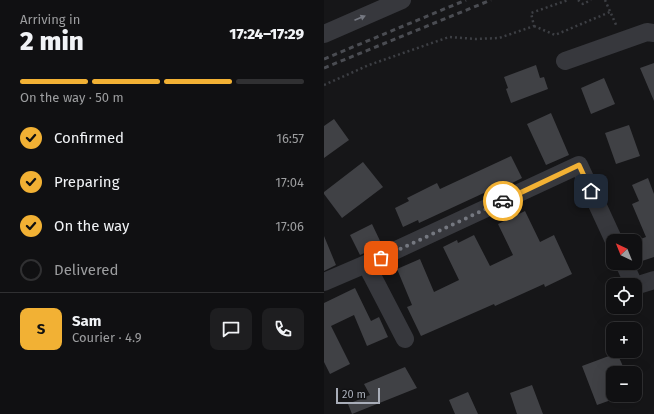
<!DOCTYPE html>
<meta charset="utf-8">
<style>
:root{--surface:#101012;--page:#1e1e20;--text:#f1f3f6;--muted:#9c9d9f;--line:#303032;--accent:#f2b134}
body{margin:0;font-family:"Fira Sans",sans-serif;background:var(--page);color:var(--text);height:100vh;display:flex;flex-direction:column;font-size:15px;white-space:nowrap}
*{box-sizing:border-box;margin:0}
p{font-size:13px;color:var(--muted)}
.icon{flex:none;width:22px;height:22px;fill:none;stroke:currentColor;stroke-width:2;stroke-linecap:round;stroke-linejoin:round}
.map{position:relative;flex:1;overflow:hidden}
.details{display:flex;flex-direction:column;background:var(--surface);width:324px}
.details>*{flex:none}
.needle{width:26px;rotate:317deg}
.fabs{position:absolute;left:282px;top:234px;display:grid;gap:8px}
.fabs a{display:grid;place-items:center;width:36px;height:36px;border-radius:8px;background:var(--surface);box-shadow:0 4px 16px #0002,0 0 0 1px var(--line);font-size:20px}
.scale{position:absolute;left:12px;bottom:10px;width:44px;box-sizing:border-box;padding-left:4px;border:2px solid #a8adb8;border-top:0;font-size:11px;line-height:14px;white-space:nowrap;color:#a8adb8;-webkit-text-stroke:3px #111113;paint-order:stroke}
.pin{position:absolute;display:grid;place-items:center;width:34px;height:34px;color:#fff;margin:-17px;border-radius:8px;box-shadow:0 2px 6px #0006}
.courier{position:absolute;display:grid;place-items:center;width:40px;height:40px;margin:-20px;border:3px solid #f2b134;border-radius:50%;background:#fff;color:#222;box-shadow:0 1px 5px #0007}
.head em{font-style:normal;font-weight:800}
.head div{display:flex;flex-direction:column-reverse}
.head{display:flex;align-items:center;justify-content:space-between;height:68px;padding:0 20px}
h1{font-size:26px;font-weight:800;line-height:30px}
.bar{display:grid;grid-template-columns:repeat(4,1fr);gap:6px 4px;align-content:center;height:48px;padding:0 20px}
.bar i{height:5px;border-radius:3px;background:var(--line)}
.bar .on{background:var(--accent)}
.bar p{grid-column:span 4}
.line{display:flex;align-items:center;gap:10px;padding:0 20px;border-top:1px solid var(--line)}
.line div{flex:1}
.round{display:grid;place-items:center;flex:none;width:42px;height:42px;border-radius:8px;background:var(--page)}
ol{padding:0 20px;list-style:none}
li{display:flex;align-items:center;gap:12px;height:44px}
li p{margin-inline-start:auto}
li .icon{padding:4px;border-radius:50%;background:var(--accent);color:#111;stroke-width:4}
li:last-child{color:var(--muted)}
li i{width:22px;height:22px;border:2px solid var(--line);border-radius:50%}
main{display:flex;flex:1;min-height:0}
.map>svg:first-child{display:block}
.building{fill:#404145}
.lines{fill:none;stroke-linecap:round;stroke-linejoin:round}
.path{stroke:#3d3f44;stroke-width:2.5;stroke-dasharray:2 3;stroke-linecap:butt}
.minor{stroke:#37383d;stroke-width:18}
.rail{stroke:#4a4c52;stroke-width:3;stroke-dasharray:5 4;stroke-linecap:butt}
.oneway{fill:#757881}
.done{stroke:#757880;stroke-width:4;stroke-dasharray:0 7.2}
.route{stroke:#f2b134;stroke-width:5}
</style>
<main>
<section class="details">
<div class="head"><div><h1>2 min</h1><p>Arriving in</p></div><em>17:24–17:29</em></div>
<div class="bar"><i class="on"></i><i class="on"></i><i class="on"></i><i></i><p>On the way · 50 m</p></div>
<ol>
<li><svg class="icon" aria-label="check" viewBox="0 0 24 24"><path d="M5 12l5 5 9-10"/></svg>Confirmed<p>16:57</p></li>
<li><svg class="icon" aria-label="check" viewBox="0 0 24 24"><path d="M5 12l5 5 9-10"/></svg>Preparing<p>17:04</p></li>
<li><svg class="icon" aria-label="check" viewBox="0 0 24 24"><path d="M5 12l5 5 9-10"/></svg>On the way<p>17:06</p></li>
<li><i></i>Delivered</li>
</ol>
<div class="line" style="height:72px"><b class="round" style="background:var(--accent);color:#111">S</b><div><b>Sam</b><p>Courier · 4.9</p></div><a class="round"><svg class="icon" aria-label="chat" viewBox="0 0 24 24"><path d="M4 5h16v11H9l-5 4z"/></svg></a><a class="round"><svg class="icon" aria-label="phone" viewBox="0 0 24 24"><path d="M5 4h4l2 5-3 2q2 4 5 5l2-3 5 2v4C11 20 4 13 5 4z"/></svg></a></div>
</section>
<div class="map">
<svg width="330" height="414" viewBox="0 0 330 414">
<rect width="100%" height="100%" fill="#161618"/>
<path class="building" d="M330 63V101L316 68Z
M212 65 216 78 220 77 224 89 187 103 182 89 184 88 180 77Z
M280 78 291 104 267 114 257 88Z
M227 113 245 155 222 165 203 124Z
M10 119 25 140 0 158V126Z
M305 125 316 156 292 164 281 133Z
M187 156 198 178 176 189 175 186 95 223 94 220 79 227 71 208 85 201 83 198 113 183 116 189Z
M39 162 59 187 18 218 0 194V192Z
M324 178 330 194V257L318 261 311 241 322 237 308 204 315 201 308 185Z
M201 211 216 242 230 235 248 274 221 287 220 284 171 306 170 304 97 336 83 307 88 305 73 269 96 259 110 292 135 280 119 247 133 240 134 243 150 235 166 266 189 255 174 224Z
M48 224 58 245 36 255 26 235Z
M0 236 12 265 0 271Z
M31 288 47 321 55 317 64 337 43 346 30 315 7 326 26 364 6 374 0 362V303Z
M293 353 302 373H289V395H301L273 405 258 366Z
M81 367 93 388 28 414 24 404 46 395 40 384Z
M208 385 219 414H193L186 393Z
M144 392 154 414H131L125 400Z"/>
<g class="lines">
<path class="path" d="M254 0 259 4 267 0
M281 0 293 27
M210 26 231 35 286 12
M0 85 45 65 125 37 152 39 175 38 210 26 207 13 244 0"/>
<path class="minor" d="M0 34 78 0
M241 61 323 32 330 33
M300 263 310 285
M42 264 81 339
M0 282 42 264 255 165 290 241
M311 286 330 280"/>
<path class="rail" d="M0 59 142 0
M0 68 167 0"/>
</g>
<defs><path id="oneway-solid" d="M-6-.8H1V-3.2L6.5 0L1 3.2V.8H-6Z"/></defs>
<use class="oneway" href="#oneway-solid" transform="translate(36 18) rotate(-23)"/>
<g class="lines">
<path class="done" d="M57 258 179 201"/>
<path class="route" d="M179 201 255 165 267 191"/>
</g>
</svg>
<div class="fabs">
<a><svg class="needle" viewBox="-14 -14 28 28"><path d="M0-13l5 13h-10z" fill="#e53935"/><path d="M0 13l5-13h-10z" fill="#9c9d9f"/></svg></a>
<a><svg class="icon" aria-label="locate" viewBox="0 0 24 24"><circle cx="12" cy="12" r="6"/><path d="M12 2v4M12 18v4M2 12h4M18 12h4"/></svg></a>
<a>+</a>
<a>−</a>
</div>
<div class="scale">20 m</div>
<div class="pin" style="left:57px;top:258px;background:#ea580c"><svg class="icon" aria-label="bag" viewBox="0 0 24 24"><path d="M5 8h14l-1 12H6zM9 8a3 3 0 0 1 6 0"/></svg></div>
<div class="pin" style="left:267px;top:191px;background:#1f2937"><svg class="icon" aria-label="home" viewBox="0 0 24 24"><path d="M3 11l9-7 9 7M6 9v11h12V9"/></svg></div>
<div class="courier" style="left:179px;top:201px"><svg class="icon" aria-label="car" viewBox="0 0 24 24"><path d="M5 17H2v-5l4-1 3-4h7l3 4 3 1v5h-3M9 17h6M6 11h13"/><circle cx="7" cy="17" r="2"/><circle cx="17" cy="17" r="2"/></svg></div>
</div>
</main>
